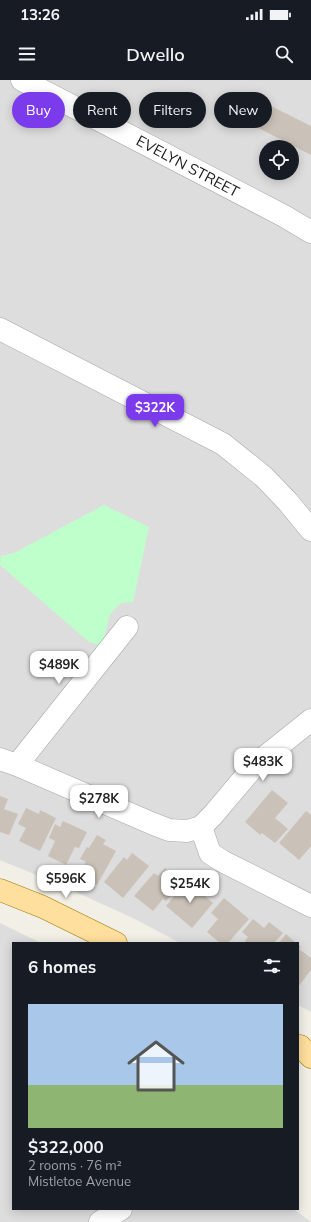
<!DOCTYPE html>
<html lang="en">
<head>
<meta charset="utf-8">
<style>
  :root { --surface:#171b24; --page:#242831; --text:#f1f3f6; --muted:#9ea1a6; --line:#363941; --accent:#7c3aed }
  body { margin:0; font-family:Mulish,sans-serif; background:var(--page); color:var(--text); height:100vh; display:flex; flex-direction:column; font-size:15px; white-space:nowrap }
  * { box-sizing:border-box; margin:0 }
  p { font-size:13px; color:var(--muted) }
  .icon { flex:none; width:22px; height:22px; fill:none; stroke:currentColor; stroke-width:2; stroke-linecap:round; stroke-linejoin:round }
  .map { position:relative; flex:1; overflow:hidden }
  .details { position:absolute; left:12px; top:862px; width:287px; height:268px; display:flex; flex-direction:column; background:var(--surface); border-radius:0px; box-shadow:0 2px 10px #0003 }
  .details>* { flex:none }
  .hud { position:absolute; left:12px; top:12px; width:287px; height:36px; display:flex; gap:8px }
  .fabs { position:absolute; left:259px; top:60px; display:grid; gap:8px }
  .fabs a { display:grid; place-items:center; width:40px; height:40px; border-radius:50%; background:var(--surface); box-shadow:0 2px 10px #0003; font-size:20px }
  .price { position:absolute; translate:-50% -34px; padding:0 9px; border-radius:8px; background:#fff; color:#222; font-size:13px; line-height:26px; filter:drop-shadow(0 1px 2px #0008) }
  .price::after { content:''; position:absolute; left:50%; top:24px; width:12px; height:9px; margin-left:-6px; background:inherit; clip-path:polygon(0 0,100% 0,50% 100%) }
  .price.active { background:var(--accent); color:#fff }
  ul { padding:0; list-style:none }
  li { display:grid; align-content:center; gap:8px; height:212px; padding:0 16px }
  li+li { border-top:1px solid var(--line) }
  li span { display:grid; place-items:center; height:124px; border-radius:0px; color:#555 }
  li>.icon { margin-inline-start:auto }
  span .icon { width:72px; height:72px; fill:#fffc; stroke-width:1 }
  li b { font-size:17px }
  h2 { display:flex; justify-content:space-between; align-items:center; height:48px; padding:0 16px; font-size:17px }
  .chip { padding:0 14px; border-radius:18px; background:var(--surface); box-shadow:0 2px 10px #0003; font-size:14px; line-height:36px }
  .chip.active { background:var(--accent); color:#fff }
  .status { display:flex; justify-content:space-between; align-items:center; height:28px; padding:0 20px; background:var(--surface); direction:ltr }
  .status svg { height:11px; fill:currentColor }
  header { display:flex; justify-content:space-between; align-items:center; height:52px; padding:0 16px; background:var(--surface); font-size:18px; font-weight:600 }
  .map>svg:first-child { display:block }
  .residential { fill:#dedddd; fill-rule:evenodd }
  .park { fill:#bfffcb }
  .building { fill:#cac2b8 }
  .lines { fill:none; stroke-linecap:round; stroke-linejoin:round }
  .minor-casing { stroke:#a7a7a7; stroke-width:23 }
  .major-casing { stroke:#9c7900; stroke-width:23 }
  .minor { stroke:#fff; stroke-width:22 }
  .major { stroke:#ffdf9d; stroke-width:22 }
  .labels { text-anchor:middle; dominant-baseline:central; stroke-width:4; stroke-linejoin:round; paint-order:stroke }
  .street-label { font-size:15px; fill:#202020; stroke:#fff }
</style>
</head>
<body>
<div class="status"><b>13:26</b><svg viewBox="0 0 49 12"><path d="M0 12V9h3v3zM5 12V6h3v6zM10 12V3h3v9zM15 12V0h3v12zM26 1h20v11H26zM47 4h2v5h-2z"/></svg></div>
<header><svg class="icon" aria-label="menu" viewBox="0 0 24 24"><path d="M4 6h16M4 12h16M4 18h16"/></svg>Dwello<svg class="icon" aria-label="search" viewBox="0 0 24 24"><circle cx="10" cy="10" r="6"/><path d="M15 15l6 6"/></svg></header>
<div class="map">
<svg width="311" height="1142" viewBox="0 0 311 1142">
  <rect width="100%" height="100%" fill="#f1efe6"/>
  <g class="residential">
    <path d="M 0,0 L 311,0 L 311,932 L 298,925 L 298,863 L 180,863 L 135,839 L 58,804 L 0,780 ZM 266,67 L 292,67 L 292,93 L 266,93 Z"/>
    <polygon points="0,843 41,863 13,863 13,1129 294,1129 311,1142 0,1142"/>
  </g>
  <polygon class="park" points="104,425 149,447 133,522 121,523 110,534 102,566 89,562 0,485 1,476 14,473"/>
  <g class="building">
    <polygon points="251,16 311,46 311,75 239,38"/>
    <polygon points="272,710 288,723 275,738 288,749 275,763 262,753 260,755 245,742"/>
    <polygon points="0,716 8,719 4,729 18,734 9,755 0,752"/>
    <polygon points="26,728 39,734 40,730 56,738 40,771 19,761 26,748 18,744"/>
    <polygon points="306,731 311,735 311,766 299,780 279,763"/>
    <polygon points="63,741 87,752 79,768 75,767 66,785 48,776 55,761 49,758 55,744 60,747"/>
    <polygon points="97,755 106,760 103,764 116,771 97,805 79,795 86,782 80,779 87,767 89,768"/>
    <polygon points="132,773 149,786 123,818 104,802 124,777 127,780"/>
    <polygon points="165,788 182,802 166,821 163,819 153,831 134,816 154,793 158,796"/>
    <polygon points="187,801 213,823 192,848 166,826"/>
    <polygon points="224,818 249,839 228,863 220,863 207,852 218,839 211,833"/>
    <polygon points="253,839 264,848 269,842 283,853 274,863 244,863 248,857 242,852"/>
    <polygon points="286,854 296,863 279,863"/>
    <polygon points="298,864 301,867 299,869 311,878 311,890 298,907"/>
  </g>
  <g class="lines">
    <g class="minor-casing">
      <g id="minor">
        <polyline points="22,0 284,136 311,152"/>
        <polyline points="0,249 223,364 264,397 288,422 311,450"/>
        <polyline points="0,679 17,685 151,743 169,750 187,751 201,747 213,735 256,684 311,640"/>
        <polyline points="17,685 127,547"/>
        <polyline points="201,747 210,773 222,781 311,826"/>
        <polyline points="100,1142 121,1129"/>
      </g>
    </g>
    <g class="major-casing">
      <g id="major">
        <polyline points="0,810 43,827 116,863"/>
        <polyline points="300,966 311,977"/>
      </g>
    </g>
    <use href="#minor" class="minor"/>
    <use href="#major" class="major"/>
  </g>
  <g class="labels">
    <g class="street-label">
      <text transform="translate(188 86) rotate(28)">EVELYN STREET</text>
    </g>
  </g>
</svg>
<div class="fabs">
<a><svg class="icon" aria-label="locate" viewBox="0 0 24 24"><circle cx="12" cy="12" r="6"/><path d="M12 2v4M12 18v4M2 12h4M18 12h4"/></svg></a>
</div>
<b class="price active" style="left:155px;top:348px">$322K</b>
<b class="price" style="left:59px;top:605px">$489K</b>
<b class="price" style="left:263px;top:702px">$483K</b>
<b class="price" style="left:99px;top:739px">$278K</b>
<b class="price" style="left:66px;top:819px">$596K</b>
<b class="price" style="left:190px;top:824px">$254K</b>
<div class="hud">
<a class="chip active">Buy</a>
<a class="chip">Rent</a>
<a class="chip">Filters</a>
<a class="chip">New</a>
</div>
<section class="details">
<h2>6 homes<svg class="icon" aria-label="filters" viewBox="0 0 24 24"><path d="M4 7h16M4 17h16"/><circle cx="9" cy="7" r="2"/><circle cx="15" cy="17" r="2"/></svg></h2>
<ul>
<li><span style="background:linear-gradient(#a9c7e8 65%,#8fb573 0)"><svg class="icon" aria-label="home" viewBox="0 0 24 24"><path d="M3 11l9-7 9 7M6 9v11h12V9"/></svg></span><div><b>$322,000</b><p>2 rooms · 76 m²</p><p>Mistletoe Avenue</p></div></li>
</ul>
</section>
</div>
</body>
</html>
